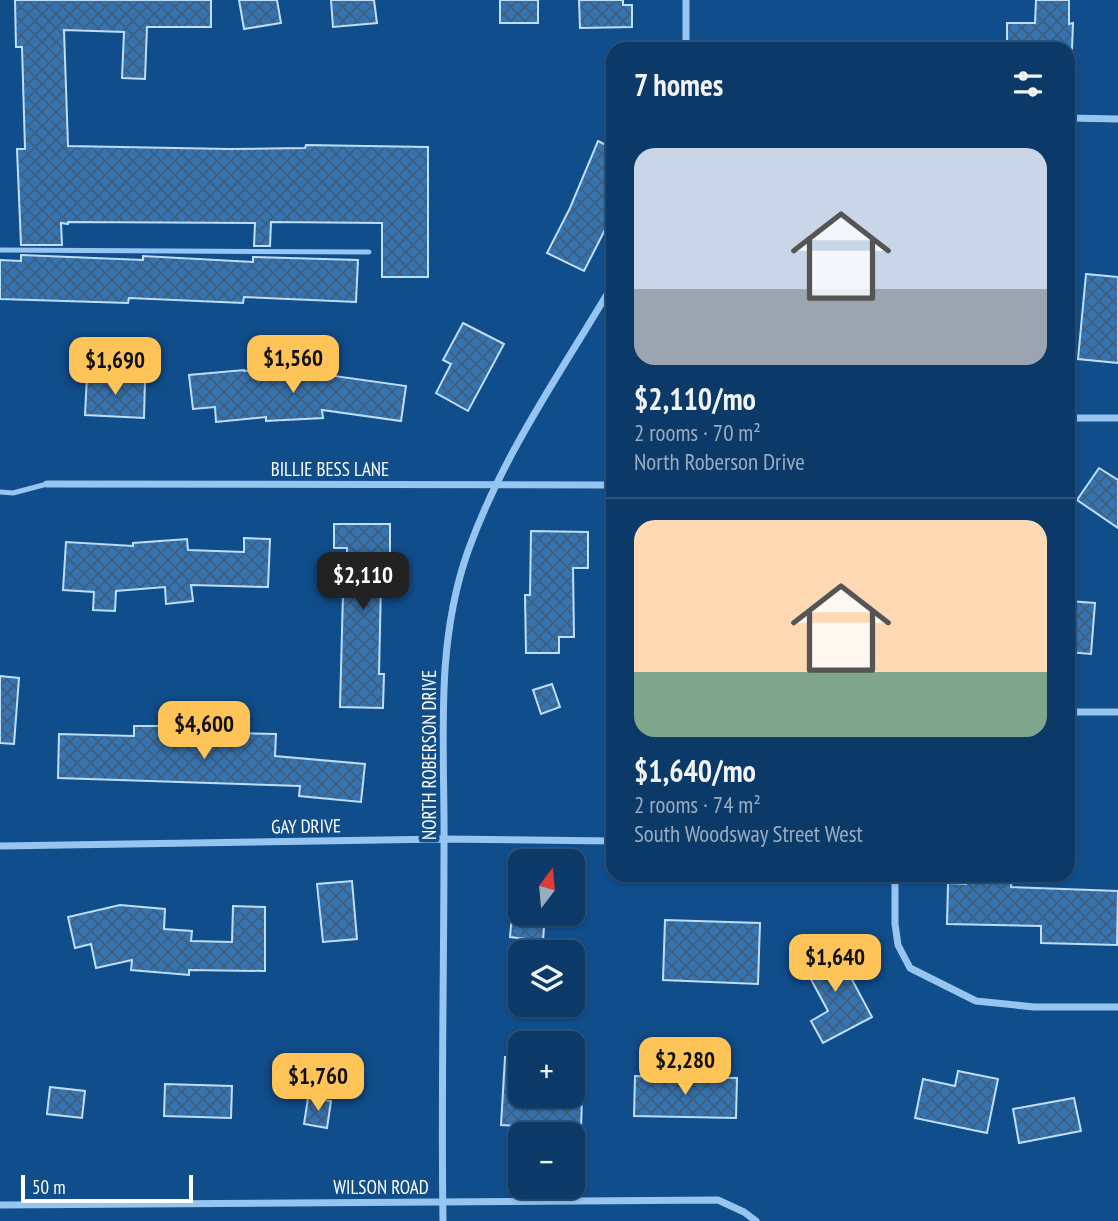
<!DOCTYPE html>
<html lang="en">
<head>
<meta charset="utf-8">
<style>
  :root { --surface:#0c3a68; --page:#1a4571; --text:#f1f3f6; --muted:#9aadc0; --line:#2c547c; --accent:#ffc457 }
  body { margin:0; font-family:"PT Sans Narrow",sans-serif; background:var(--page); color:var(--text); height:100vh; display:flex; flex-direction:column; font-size:26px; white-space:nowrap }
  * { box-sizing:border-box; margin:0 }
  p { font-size:23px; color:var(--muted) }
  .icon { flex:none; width:38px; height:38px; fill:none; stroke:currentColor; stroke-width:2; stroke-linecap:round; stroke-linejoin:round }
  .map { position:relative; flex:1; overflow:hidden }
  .panel { position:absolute; left:606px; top:42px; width:469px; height:840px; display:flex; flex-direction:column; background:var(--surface); border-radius:21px; box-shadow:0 2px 5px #0004,0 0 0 2px var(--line) }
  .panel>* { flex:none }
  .needle { width:46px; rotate:16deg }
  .tools { position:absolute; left:508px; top:849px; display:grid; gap:14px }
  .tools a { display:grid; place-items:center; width:77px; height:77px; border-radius:14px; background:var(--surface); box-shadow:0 2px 5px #0004,0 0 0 2px var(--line); font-size:35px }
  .scale { position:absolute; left:21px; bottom:18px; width:172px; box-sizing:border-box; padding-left:7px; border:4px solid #fff; border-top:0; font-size:19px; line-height:24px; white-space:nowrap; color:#fff; -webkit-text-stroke:5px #104d8b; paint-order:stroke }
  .price { position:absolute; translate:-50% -60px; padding:0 16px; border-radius:14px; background:var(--accent); color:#111; font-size:23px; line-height:46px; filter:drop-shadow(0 2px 4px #0008) }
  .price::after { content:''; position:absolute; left:50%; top:42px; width:21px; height:16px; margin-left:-10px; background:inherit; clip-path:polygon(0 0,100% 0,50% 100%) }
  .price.on { background:#222; color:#fff }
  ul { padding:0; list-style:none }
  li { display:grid; align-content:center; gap:14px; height:371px; padding:0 28px }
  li+li { border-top:2px solid var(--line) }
  li span { display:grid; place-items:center; height:217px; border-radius:21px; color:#555 }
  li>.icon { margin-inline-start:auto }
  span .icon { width:126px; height:126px; fill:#fffc; stroke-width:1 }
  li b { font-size:30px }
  h2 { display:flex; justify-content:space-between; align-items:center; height:84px; padding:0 28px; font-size:30px }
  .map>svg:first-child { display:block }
  .building { fill:url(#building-cross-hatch); stroke:#bddefd; stroke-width:2 }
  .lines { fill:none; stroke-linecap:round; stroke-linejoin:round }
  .service { stroke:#96c5f2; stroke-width:5 }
  .minor { stroke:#96c5f2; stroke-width:7 }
  .labels { text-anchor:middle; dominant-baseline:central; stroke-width:7; stroke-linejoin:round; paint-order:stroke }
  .street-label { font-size:19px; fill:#fff; stroke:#104d8b }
</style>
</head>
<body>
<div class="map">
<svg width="1118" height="1221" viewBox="0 0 1118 1221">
  <defs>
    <pattern id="building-cross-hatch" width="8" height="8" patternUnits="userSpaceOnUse" patternTransform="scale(1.75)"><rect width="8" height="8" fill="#3474b3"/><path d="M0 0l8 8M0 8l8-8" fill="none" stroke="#415e7a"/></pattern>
  </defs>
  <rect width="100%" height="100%" fill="#104d8b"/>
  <g class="building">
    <polygon points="15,0 211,0 211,27 147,27 145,79 122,78 124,32 64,30 68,146 229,149 305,148 306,145 428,147 428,277 382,277 382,223 271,222 270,246 254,246 255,223 68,222 68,224 61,223 62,245 21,245 17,149 25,149 22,47 16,47"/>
    <polygon points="239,0 277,0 281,23 244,29"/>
    <polygon points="331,0 374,0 377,23 333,27"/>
    <rect x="500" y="0" width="38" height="23"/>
    <polygon points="579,0 623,0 623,5 632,5 632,27 580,28"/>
    <polygon points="1036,0 1069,0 1069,24 1073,23 1072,49 1007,49 1007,23 1035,23"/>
    <polygon points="598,141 612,148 612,216 584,271 547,253 570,208"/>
    <polygon points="21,255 143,260 143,256 253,262 253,257 358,260 356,302 244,297 243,303 129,298 128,303 0,299 0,260 21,261"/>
    <polygon points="1086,274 1118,277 1118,363 1078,359"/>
    <polygon points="463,323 504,344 468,411 436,393 451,364 443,360"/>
    <polygon points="320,368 320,374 406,386 401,421 322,410 323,418 266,421 266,417 216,422 215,407 193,409 189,375 244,370 244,371"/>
    <polygon points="87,375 145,378 144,418 85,415"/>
    <polygon points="1099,468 1118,480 1118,528 1077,500"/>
    <polygon points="334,524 390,524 390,583 381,583 379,674 384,674 383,708 340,707 343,593 347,593 347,548 334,548"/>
    <polygon points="531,531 588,532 588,568 573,568 574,637 559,637 559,653 526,653 525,595 530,595"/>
    <polygon points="244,538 270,539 268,587 191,585 193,601 166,604 165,587 116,591 115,611 93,610 94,592 63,590 66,542 133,546 133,543 187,539 188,550 244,552"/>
    <polygon points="1068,601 1095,603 1091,654 1068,652"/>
    <polygon points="0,676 19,678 14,744 0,743"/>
    <polygon points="552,684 560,707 541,714 533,690"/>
    <polygon points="134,726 198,726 198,732 276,734 275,756 365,764 361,802 299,796 300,786 58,778 59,734 134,736"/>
    <polygon points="966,876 1012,877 1011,887 1118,891 1117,945 1041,943 1041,926 947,924 948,883 966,884"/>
    <polygon points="352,881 357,939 323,942 317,884"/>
    <polygon points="120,905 165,909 164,929 192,931 191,941 232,942 233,906 265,907 265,971 189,970 189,975 131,970 132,960 96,968 91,944 75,948 68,917"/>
    <polygon points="512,914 545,914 543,941 510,937"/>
    <polygon points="665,920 760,923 758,984 663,980"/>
    <polygon points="833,944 872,1017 823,1043 811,1021 828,1011 801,961"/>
    <polygon points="505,1057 520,1058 520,1096 582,1096 581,1129 501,1125"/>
    <polygon points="958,1071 998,1079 987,1133 915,1118 923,1079 955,1086"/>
    <polygon points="635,1076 737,1078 736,1118 634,1116"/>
    <polygon points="165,1084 232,1086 231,1118 164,1116"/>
    <polygon points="50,1087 85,1091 82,1118 47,1114"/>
    <polygon points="308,1098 331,1101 327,1128 304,1124"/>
    <polygon points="1074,1098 1081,1131 1019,1143 1013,1109"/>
  </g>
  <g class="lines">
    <g class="service">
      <polyline points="0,250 369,252"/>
      <polyline points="0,492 13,493 47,484"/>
    </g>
    <g class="minor">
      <polyline points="686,49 686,0"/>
      <polyline points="1068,118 1118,119"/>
      <polyline points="1068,418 1118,418"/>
      <polyline points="47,484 612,485"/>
      <polyline points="1068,712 1118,712"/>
      <polyline points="0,846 444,839 612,841"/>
      <polyline points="895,875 895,924 898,945 910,968 976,1001 1034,1007 1118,1007"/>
      <polyline points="0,1205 718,1200 744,1212 756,1221"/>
      <path d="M 443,1221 C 441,1096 444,970 444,845 C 445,745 434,647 468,551 C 502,456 561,372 612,286"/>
    </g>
  </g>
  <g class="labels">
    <g class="street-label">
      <text x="330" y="469">BILLIE BESS LANE</text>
      <text transform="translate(429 755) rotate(-90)">NORTH ROBERSON DRIVE</text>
      <text transform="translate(306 826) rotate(-1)">GAY DRIVE</text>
      <text x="381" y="1187">WILSON ROAD</text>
    </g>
  </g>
</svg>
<div class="tools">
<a><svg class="needle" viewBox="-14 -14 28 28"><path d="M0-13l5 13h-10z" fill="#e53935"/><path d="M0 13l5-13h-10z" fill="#9aadc0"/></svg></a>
<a><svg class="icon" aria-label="layers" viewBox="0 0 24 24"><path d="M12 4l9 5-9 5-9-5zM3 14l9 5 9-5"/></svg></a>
<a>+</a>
<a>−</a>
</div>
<div class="scale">50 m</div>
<b class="price" style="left:293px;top:395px">$1,560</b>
<b class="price" style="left:115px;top:397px">$1,690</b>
<b class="price on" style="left:363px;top:612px">$2,110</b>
<b class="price" style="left:204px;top:761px">$4,600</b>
<b class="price" style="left:835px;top:994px">$1,640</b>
<b class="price" style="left:685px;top:1097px">$2,280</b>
<b class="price" style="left:318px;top:1113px">$1,760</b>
<section class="panel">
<h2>7 homes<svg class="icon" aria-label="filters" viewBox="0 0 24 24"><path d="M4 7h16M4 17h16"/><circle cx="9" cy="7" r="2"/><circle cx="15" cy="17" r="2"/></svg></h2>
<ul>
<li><span style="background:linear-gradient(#c9d6e8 65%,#9aa5b1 0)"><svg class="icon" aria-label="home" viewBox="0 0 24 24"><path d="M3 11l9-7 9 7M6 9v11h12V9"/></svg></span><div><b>$2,110/mo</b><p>2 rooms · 70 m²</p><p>North Roberson Drive</p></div></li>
<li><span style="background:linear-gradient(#ffd9b3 70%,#7fa58c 0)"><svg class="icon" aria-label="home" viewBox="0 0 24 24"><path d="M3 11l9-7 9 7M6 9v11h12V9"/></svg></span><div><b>$1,640/mo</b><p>2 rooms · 74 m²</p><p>South Woodsway Street West</p></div></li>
</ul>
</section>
</div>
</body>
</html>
